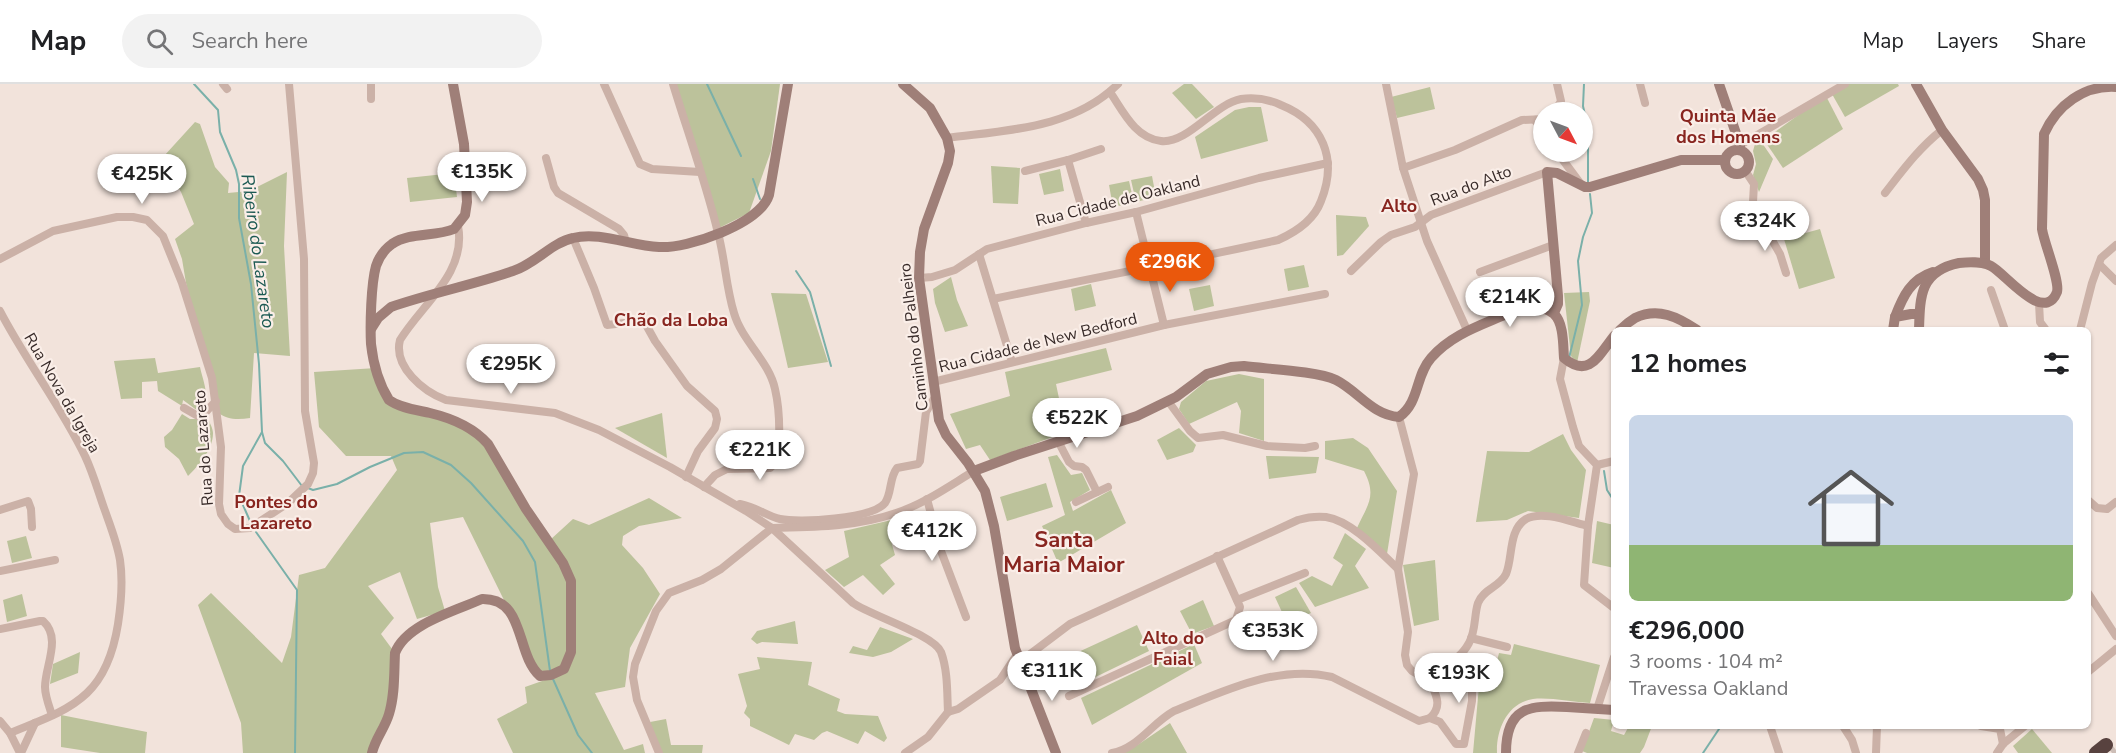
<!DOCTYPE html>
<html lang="en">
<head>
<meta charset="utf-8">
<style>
  :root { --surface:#fff; --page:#f2f2f2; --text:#202124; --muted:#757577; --line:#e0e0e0; --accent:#ea580c }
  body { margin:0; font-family:"Nunito Sans",sans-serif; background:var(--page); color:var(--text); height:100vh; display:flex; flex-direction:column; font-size:22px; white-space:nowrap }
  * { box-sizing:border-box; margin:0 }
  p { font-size:20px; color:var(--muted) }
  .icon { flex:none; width:33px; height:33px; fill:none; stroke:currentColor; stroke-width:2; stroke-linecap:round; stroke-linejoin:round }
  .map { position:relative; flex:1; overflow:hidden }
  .panel { position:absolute; left:1611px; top:243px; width:480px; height:402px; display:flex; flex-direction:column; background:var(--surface); border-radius:9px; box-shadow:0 2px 4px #0004 }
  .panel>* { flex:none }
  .needle { width:39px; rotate:131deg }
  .fabs { position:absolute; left:1533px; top:18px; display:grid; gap:12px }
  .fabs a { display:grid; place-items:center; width:60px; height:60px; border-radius:50%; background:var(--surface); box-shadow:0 2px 4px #0004; font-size:30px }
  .price { position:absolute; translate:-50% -51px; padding:0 14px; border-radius:21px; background:#fff; color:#222; font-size:20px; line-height:39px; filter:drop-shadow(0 2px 3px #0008) }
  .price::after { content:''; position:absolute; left:50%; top:36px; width:18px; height:14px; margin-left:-9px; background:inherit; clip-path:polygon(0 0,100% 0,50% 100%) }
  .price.current { background:var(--accent); color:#fff }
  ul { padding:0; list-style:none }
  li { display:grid; align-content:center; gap:12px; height:318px; padding:0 18px }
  li span { display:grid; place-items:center; height:186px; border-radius:9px; color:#555 }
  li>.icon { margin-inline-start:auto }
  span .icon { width:108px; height:108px; fill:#fffc; stroke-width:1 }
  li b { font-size:26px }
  h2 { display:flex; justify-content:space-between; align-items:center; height:72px; padding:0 18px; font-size:26px }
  header { display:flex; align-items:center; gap:36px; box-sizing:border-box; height:84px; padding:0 30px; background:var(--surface); border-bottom:2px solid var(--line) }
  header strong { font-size:28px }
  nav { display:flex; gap:33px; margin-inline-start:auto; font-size:21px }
  .search { width:420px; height:54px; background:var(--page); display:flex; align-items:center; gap:15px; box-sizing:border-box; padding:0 21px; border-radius:33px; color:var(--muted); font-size:22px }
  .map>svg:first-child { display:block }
  .green { fill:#bcc29b }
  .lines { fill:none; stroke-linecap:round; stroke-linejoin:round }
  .stream { stroke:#7ab0a9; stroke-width:2 }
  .highway-tunnel { stroke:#cdbeb7; stroke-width:14; stroke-dasharray:14 7; stroke-linecap:butt }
  .street { stroke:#cbb1a7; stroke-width:8 }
  .secondary { stroke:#9f7f78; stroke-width:10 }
  .highway { stroke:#58423f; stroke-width:14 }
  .labels { text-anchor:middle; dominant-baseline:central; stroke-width:4.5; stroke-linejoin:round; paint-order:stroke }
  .street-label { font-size:16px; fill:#372a28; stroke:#faeee8 }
  .neighbourhood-label { font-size:18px; font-weight:bold; fill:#88251f; stroke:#faeee8 }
  .water-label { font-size:18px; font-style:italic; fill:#1c5a53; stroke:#faeee8 }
  .district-label { font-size:22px; font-weight:bold; fill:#88251f; stroke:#faeee8 }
</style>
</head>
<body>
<header>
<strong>Map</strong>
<div class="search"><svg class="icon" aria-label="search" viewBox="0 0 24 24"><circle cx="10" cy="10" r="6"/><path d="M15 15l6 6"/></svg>Search here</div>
<nav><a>Map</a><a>Layers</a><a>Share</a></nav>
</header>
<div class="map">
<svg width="2116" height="669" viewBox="0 0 2116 669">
  <rect width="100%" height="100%" fill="#f2e3db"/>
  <g class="green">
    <polygon points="676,0 780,0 771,67 749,129 719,144"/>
    <polygon points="1184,0 1192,0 1214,23 1196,35 1172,9"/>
    <polygon points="1849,0 1898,0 1899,2 1845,33 1832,10"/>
    <polygon points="1430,3 1435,25 1397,34 1391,13"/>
    <polygon points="1827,14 1843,45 1783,84 1764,56 1808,24"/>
    <polygon points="1249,23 1261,23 1268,57 1201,75 1195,53 1235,26"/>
    <path d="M 195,38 L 200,40 L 215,83 L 229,99 L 228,109 L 249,107 L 287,88 L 284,162 L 290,272 L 254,269 L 250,334 C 238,336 227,336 217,328 L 186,199 L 182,175 L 175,155 L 194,140 L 181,108 L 163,78 L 164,72 Z"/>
    <polygon points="1760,56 1773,75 1759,108 1753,91 1756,80 1753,67 1755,60"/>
    <polygon points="991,82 1020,84 1018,120 993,119"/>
    <polygon points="1060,85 1064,107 1044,111 1039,90"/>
    <polygon points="454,89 457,113 410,118 407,94"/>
    <polygon points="1152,92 1156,113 1136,118 1131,96"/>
    <polygon points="1129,97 1134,119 1113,123 1109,101"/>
    <polygon points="1336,131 1366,133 1369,142 1343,171 1337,172"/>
    <polygon points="1820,145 1835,194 1799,205 1784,155"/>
    <polygon points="1304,181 1309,203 1288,207 1284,185"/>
    <polygon points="951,193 957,216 968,242 945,248 935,219 933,205"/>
    <polygon points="1091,200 1096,222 1075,227 1071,205"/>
    <polygon points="1210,201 1214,222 1194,227 1189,205"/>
    <polygon points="1589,208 1590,217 1577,279 1571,272 1564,209"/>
    <polygon points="771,209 806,210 828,278 788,284"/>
    <polygon points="1106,264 1112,286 1056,300 1066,348 990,376 980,361 966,365 950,330 1010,312 1005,288"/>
    <path d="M 155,274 L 158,289 L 200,283 C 203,297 211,314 202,327 L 198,327 L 183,316 L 182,322 L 158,307 L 157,297 L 142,298 L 142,314 L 121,315 L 114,277 Z"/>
    <polygon points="376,284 387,313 480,351 550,456 573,435 589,441 649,414 682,434 639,442 623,452 622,461 643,484 660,510 630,564 625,603 595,609 624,666 643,660 645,669 513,669 497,635 527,619 525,603 562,590 542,593 463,433 430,439 438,503 445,527 417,535 400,488 368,502 394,534 381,550 395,569 393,619 372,669 243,669 241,639 198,521 211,509 282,579 291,553 299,491 325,484 397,386 391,372 346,372 319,343 314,288"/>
    <polygon points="1239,290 1264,295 1264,357 1239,349 1241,327 1237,318 1189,340 1179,325 1181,318 1206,297"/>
    <polygon points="662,329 667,374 615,344"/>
    <path d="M 182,330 L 190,335 L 208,335 C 210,339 213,345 213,349 C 213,366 199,381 188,392 L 179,375 L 165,363 L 164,353 L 172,346 Z"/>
    <polygon points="1179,344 1196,361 1193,368 1167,376 1157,356"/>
    <polygon points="1563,350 1571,366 1586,386 1579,434 1528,427 1507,436 1476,438 1487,367 1529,368"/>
    <path d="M 1353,354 L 1368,364 L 1397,407 L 1387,470 L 1357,444 C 1368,420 1377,412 1364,387 L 1325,375 L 1325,357 Z"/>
    <polygon points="1057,371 1071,391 1082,389 1090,406 1070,418 1073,427 1111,406 1126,439 1058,479 1042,442 1065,431 1048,373"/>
    <polygon points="1266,372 1319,373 1316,389 1269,395"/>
    <polygon points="1046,399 1053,423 1007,437 1000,413"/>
    <polygon points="911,426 914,449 891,457 895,471 880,481 895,500 883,511 863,491 844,503 825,486 849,473 844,447 896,435"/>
    <polygon points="1597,437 1614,441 1614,484 1592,479"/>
    <polygon points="1345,449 1366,465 1355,482 1369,504 1315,523 1299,499 1312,492 1332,502 1343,481 1333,474"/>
    <polygon points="26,452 32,474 12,479 7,457"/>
    <polygon points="1435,476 1439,536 1414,542 1403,481"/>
    <polygon points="1296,503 1311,529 1287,539 1275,513"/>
    <polygon points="22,510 27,532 7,538 3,516"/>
    <polygon points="1203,516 1214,542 1192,550 1180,527"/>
    <polygon points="1245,530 1259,534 1266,552 1246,563 1236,543 1243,537"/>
    <polygon points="795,537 798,560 762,558 757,560 751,555 757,547"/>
    <polygon points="1137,541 1149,567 1075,603 1061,576"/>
    <polygon points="880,543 913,555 891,568 873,573 849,569 853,562 867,566"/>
    <polygon points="1194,560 1202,579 1092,641 1081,614"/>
    <path d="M 1514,560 L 1600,581 L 1590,619 C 1573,618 1549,613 1533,615 C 1507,619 1496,646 1497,669 L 1473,669 L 1479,602 L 1490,604 L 1499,569 L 1511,571 Z"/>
    <polygon points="80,568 78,589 50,600 53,580"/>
    <polygon points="757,573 812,578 808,601 840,615 837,627 845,630 878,632 887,654 884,658 865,647 858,660 827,647 822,649 814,656 795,650 789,661 750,642 750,635 744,629 747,622 738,590 760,585"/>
    <polygon points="61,631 147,648 145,669 100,669 61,663"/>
    <polygon points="1594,634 1614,636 1611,647 1624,651 1629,642 1652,642 1644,663 1640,669 1587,669 1582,667"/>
    <polygon points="666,635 671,661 703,661 702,669 661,669 650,638"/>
    <polygon points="1170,639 1187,669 1121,669 1139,660"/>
    <polygon points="2032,645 2052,669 2018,669 2013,662"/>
  </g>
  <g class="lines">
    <g class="stream">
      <polyline points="194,0 218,26 220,48 236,86 239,100 239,134 251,200 259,280 262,348 243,382 239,412 250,437"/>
      <polyline points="707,0 741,72"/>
      <polyline points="1584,0 1583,22 1588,45 1588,98"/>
      <polyline points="753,95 760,115"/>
      <polyline points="796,187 810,208 831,282"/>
      <polyline points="1569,274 1582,221 1578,177 1583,153 1592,129 1590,110"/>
      <polyline points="262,348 265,359 283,377 302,402"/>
      <polyline points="1604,387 1607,406 1614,417"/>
      <polyline points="308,404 313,406 337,400 370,383 404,369 423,368 451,381 471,399 523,457 535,478 550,587"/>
      <polyline points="256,448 297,506 295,669"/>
      <polyline points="553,595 578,651 592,669"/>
      <polyline points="1703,669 1721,642"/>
    </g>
    <polyline class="highway-tunnel" points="2112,669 2116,666"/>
    <g class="street">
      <polyline points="223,0 227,5"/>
      <polyline points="604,0 640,80 652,85 700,88"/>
      <path d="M 673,0 C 688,49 706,99 718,149 C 725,175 726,203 734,229 C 742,257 769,277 775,305 C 779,322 784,373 770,384 L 727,385 L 715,391 L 704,403"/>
      <polyline points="1386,0 1403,84 1427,157 1467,246"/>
      <polyline points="1640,0 1645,19"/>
      <polyline points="371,15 371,0"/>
      <polyline points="1555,28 1561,17 1557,0"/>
      <polyline points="1535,36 1544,48"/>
      <path d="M 947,54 C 1006,46 1073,45 1118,0"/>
      <polyline points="1740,61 1845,0"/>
      <polyline points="1557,68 1580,99"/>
      <polyline points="546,74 554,103 558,109 619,145 624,151 626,158"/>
      <polyline points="1068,76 1101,65"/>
      <polyline points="1403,84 1455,66 1522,36 1544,35"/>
      <polyline points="1025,87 1068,76 1086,139"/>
      <polyline points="1746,88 1754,100 1753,118 1756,128 1780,170 1786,189"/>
      <path d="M 1885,109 C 1903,86 1919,64 1942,46"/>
      <polyline points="1136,128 1164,241"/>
      <path d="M 458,142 C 467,189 422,220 400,256 C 393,283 424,308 446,316 L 555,329 L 599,346 L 670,383 L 746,427 L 772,444 L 853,519 C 872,532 934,551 941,568 C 948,587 947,609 948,628"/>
      <polyline points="573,154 594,204 607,241 642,237 645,239 655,257 687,302 715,327 717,335 715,344 698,367 686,393"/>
      <polyline points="979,170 1012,278"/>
      <polyline points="0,175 53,147 117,133 133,133 147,136 163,152 182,199 212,294 221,363 219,420 221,430 228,440 235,445 250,444 288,419 308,400 313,389 314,379 305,327 304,175 289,0"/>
      <polyline points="2099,180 2116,197"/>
      <polyline points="1351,187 1381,158 1391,151 1415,143 1431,131 1547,88"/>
      <polyline points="1480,188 1553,161"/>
      <polyline points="919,194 932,193 955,186 987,165 1086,139 1136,128 1259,94 1328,79"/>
      <polyline points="1991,206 2005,246"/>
      <path d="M 993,215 C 1088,195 1183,177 1278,156 C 1296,148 1314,136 1321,117 C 1338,75 1323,38 1281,21 C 1268,15 1255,13 1241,15 C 1214,20 1188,60 1161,57 C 1135,54 1123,27 1110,8"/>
      <polyline points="2039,219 2040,238 2046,246"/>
      <path d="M 0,227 C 26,277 61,322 85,372 C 93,389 98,407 104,424 C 110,441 117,458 120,476 C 123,496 121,520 118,540 C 114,565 106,591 87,609 C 66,629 36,638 10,649"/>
      <polyline points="2080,246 2092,199 2101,174 2116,161"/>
      <polyline points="1564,274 1560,295 1573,343 1579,362 1597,381 1588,442 1584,501 1614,524"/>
      <polyline points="933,298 1164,241 1325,210"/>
      <polyline points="1168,317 1190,347 1198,354 1223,351 1267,362 1305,364 1315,362"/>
      <polyline points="184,324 198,332 202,332 216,317"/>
      <polyline points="1399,333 1414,390 1398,485 1408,548 1405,571 1407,581 1412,587 1430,597"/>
      <polyline points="1058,357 1069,378 1074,382 1082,383 1086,386 1097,408"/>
      <polyline points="1597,381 1614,377"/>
      <polyline points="927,415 941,467 966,533"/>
      <polyline points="2088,416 2097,424 2107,425 2116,418"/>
      <polyline points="1076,418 1108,403"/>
      <path d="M 740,420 C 756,423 767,432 780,435 C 799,439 872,435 885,419 C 892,409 889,394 897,384 L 918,380 L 920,377 L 926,328 L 935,313"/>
      <polyline points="0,426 28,417 31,425 32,443"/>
      <path d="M 772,444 C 814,443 856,443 896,429 C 924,420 949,402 974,387"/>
      <polyline points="0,487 55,476"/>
      <polyline points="2088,509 2116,552"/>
      <polyline points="1237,516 1305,489"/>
      <path d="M 0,545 L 40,537 L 43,537 C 62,554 45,582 45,603 C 45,612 49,622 52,631"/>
      <polyline points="1471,554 1507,563"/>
      <path d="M 1021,577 L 1070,540 L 1298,436 C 1308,433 1316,432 1326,433 C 1352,437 1380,468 1398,485"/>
      <polyline points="2088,588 2116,565"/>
      <path d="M 1430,597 C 1443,586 1461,574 1469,559 C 1476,547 1474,531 1478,519 C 1483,505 1500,503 1506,490 C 1513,474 1508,446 1526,435 C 1543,426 1571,438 1588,442"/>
      <polyline points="1069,612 1236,536 1240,523 1217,472"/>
      <polyline points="1597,625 1614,573"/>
      <polyline points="1430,634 1440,638 1456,660 1464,660 1472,617 1472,608 1460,571"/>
      <polyline points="0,637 10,649 20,669"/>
      <polyline points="1770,642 1779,669"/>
      <polyline points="1843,642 1852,656 1856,669"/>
      <polyline points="1981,642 2000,645 2003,660"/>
      <polyline points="21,669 35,639"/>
      <polyline points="659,669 637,616 633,593 635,580 656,527 669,509 702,496 721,485 772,444"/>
      <polyline points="905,669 928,653 948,628 958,625 1000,596 1018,569"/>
      <path d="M 1112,669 C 1137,665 1152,639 1174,627 C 1224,607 1278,580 1332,593 L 1419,637 L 1430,634 C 1443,622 1436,611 1430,597"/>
      <polyline points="1578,669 1586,649"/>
      <polyline points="1876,669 1877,642"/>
      <polyline points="1997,669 2003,660 2025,642"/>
    </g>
    <g class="secondary">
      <polyline points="903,0 930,24 947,54 950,67 948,79 924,145 920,168 919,194 939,336 946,351 968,379 985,407 994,442 1015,564 1056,669"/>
      <polyline points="1719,0 1740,61 1740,66"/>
      <polyline points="1916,0 1942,46 1978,95 1983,106 1985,116 1985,179"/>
      <circle cx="1737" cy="78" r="12"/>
      <polyline points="1554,229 1558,220 1558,212 1547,88 1557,89 1585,103 1590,103 1681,76 1725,76"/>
      <path d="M 1895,233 C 1903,212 1911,195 1933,188"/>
      <path d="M 371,245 L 378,234 L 391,223 C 431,209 473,201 513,187 C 535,180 551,159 573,154 C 600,147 631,162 659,163 C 687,165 760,140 769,111 L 788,0"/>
      <path d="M 1620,246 C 1624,242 1630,237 1635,234 C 1658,223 1678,233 1697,246"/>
      <polyline points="1893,246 1895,233 1911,230 1919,230"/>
      <path d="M 1919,246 C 1920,212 1920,187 1959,179 C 1969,178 1981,177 1991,182 C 2005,189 2044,241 2057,208 C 2060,197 2044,159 2042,145 L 2044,50 C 2057,21 2084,1 2116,3"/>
      <path d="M 974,387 L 1014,372 L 1137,332 L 1176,313 L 1207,290 L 1231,283 L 1244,282 C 1266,285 1317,287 1336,296 C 1358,307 1372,331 1399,333 C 1420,318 1415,292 1431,274 C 1450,252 1476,243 1502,232 C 1510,229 1519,224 1528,222 C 1536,221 1548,225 1554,230 C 1564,239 1563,262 1564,274 C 1589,295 1599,271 1614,252"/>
      <path d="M 372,669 C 375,655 385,644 389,630 C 395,611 394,589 395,569 C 406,540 455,527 482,515 C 526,514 515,570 540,592 L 551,591 L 564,585 L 571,568 L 571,497 L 563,479 L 526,425 L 488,360 C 474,344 451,334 430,329 C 417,326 400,324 389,316 C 379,300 373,278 371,260 C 370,241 371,200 376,182 C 379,173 385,165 392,160 C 410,148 435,153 454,145 L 465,131 L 467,118 L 464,60 L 453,0"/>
      <path d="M 1506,669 C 1506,623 1529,621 1567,623 C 1583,624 1598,625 1614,626"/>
    </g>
    <polyline class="highway" points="2096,669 2106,661"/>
  </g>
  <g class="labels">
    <g class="street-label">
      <text transform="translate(1471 102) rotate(-21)">Rua do Alto</text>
      <text transform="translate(1118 117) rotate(-14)">Rua Cidade de Oakland</text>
      <text transform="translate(914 253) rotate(-97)">Caminho do Palheiro</text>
      <text transform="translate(1038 259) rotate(-14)">Rua Cidade de New Bedford</text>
      <text transform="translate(62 309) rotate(60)">Rua Nova da Igreja</text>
      <text transform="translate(204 364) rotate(-94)">Rua do Lazareto</text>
    </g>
    <g class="neighbourhood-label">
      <text x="1728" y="32">Quinta Mãe<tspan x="1728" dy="21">dos Homens</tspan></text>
      <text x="1399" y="122">Alto</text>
      <text x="671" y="236">Chão da Loba</text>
      <text x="276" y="418">Pontes do<tspan x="276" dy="21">Lazareto</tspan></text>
      <text x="1173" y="554">Alto do<tspan x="1173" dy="21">Faial</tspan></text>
    </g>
    <g class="water-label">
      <text transform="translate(258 167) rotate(82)">Ribeiro do Lazareto</text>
    </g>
    <g class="district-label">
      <text x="1064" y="456">Santa<tspan x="1064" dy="25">Maria Maior</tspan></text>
    </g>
  </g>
</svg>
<div class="fabs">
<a><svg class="needle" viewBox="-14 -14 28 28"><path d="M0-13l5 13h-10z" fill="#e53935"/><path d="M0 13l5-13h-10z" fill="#757577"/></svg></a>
</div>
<b class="price" style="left:482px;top:119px">€135K</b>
<b class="price" style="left:142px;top:121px">€425K</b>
<b class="price" style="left:1765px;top:168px">€324K</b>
<b class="price current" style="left:1170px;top:209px">€296K</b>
<b class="price" style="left:1510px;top:244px">€214K</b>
<b class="price" style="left:511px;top:311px">€295K</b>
<b class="price" style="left:1077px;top:365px">€522K</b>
<b class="price" style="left:760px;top:397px">€221K</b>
<b class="price" style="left:932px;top:478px">€412K</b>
<b class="price" style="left:1273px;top:578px">€353K</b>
<b class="price" style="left:1052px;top:618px">€311K</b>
<b class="price" style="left:1459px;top:620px">€193K</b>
<section class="panel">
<h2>12 homes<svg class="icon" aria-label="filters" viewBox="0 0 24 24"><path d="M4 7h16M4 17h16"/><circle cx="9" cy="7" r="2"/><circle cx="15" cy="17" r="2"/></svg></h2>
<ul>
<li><span style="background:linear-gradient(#c9d6e8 70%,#8fb573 0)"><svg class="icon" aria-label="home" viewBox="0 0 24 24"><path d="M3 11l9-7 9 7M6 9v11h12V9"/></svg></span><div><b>€296,000</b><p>3 rooms · 104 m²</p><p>Travessa Oakland</p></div></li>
</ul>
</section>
</div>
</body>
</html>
